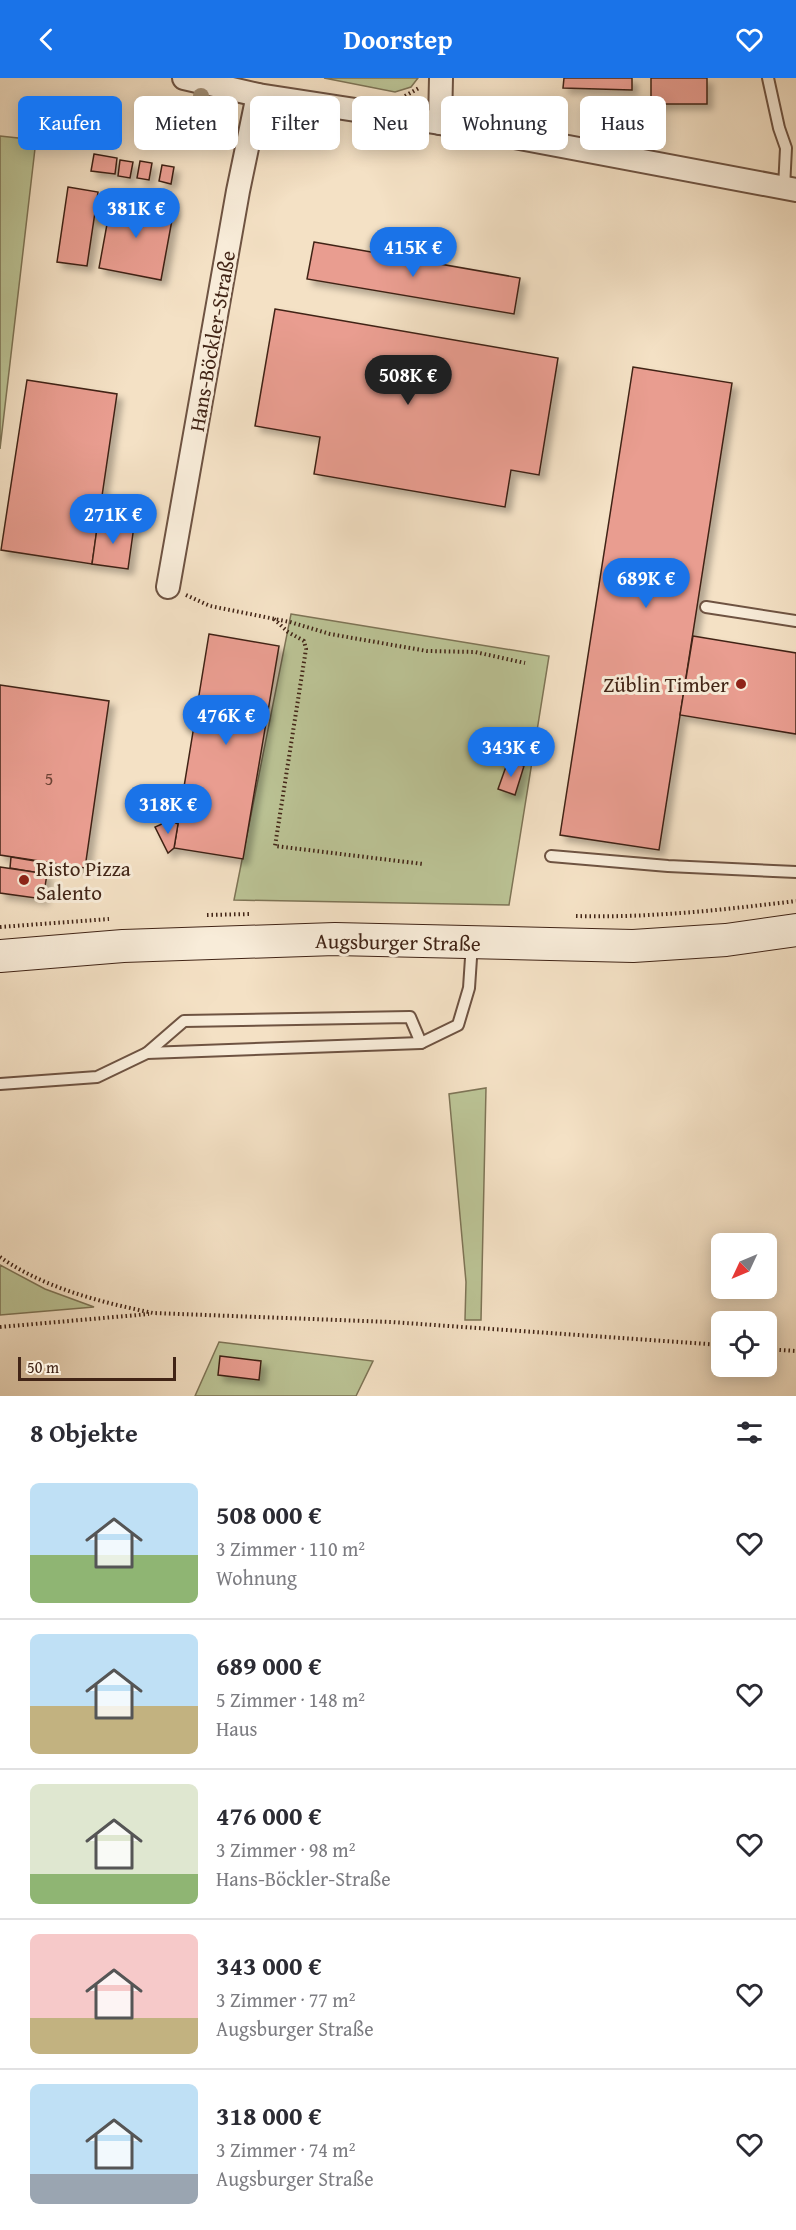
<!DOCTYPE html>
<html lang="de">
<head>
<meta charset="utf-8">
<style>
  :root { --surface:#fff; --page:#f7f7f7; --text:#2b2b33; --muted:#7c7c81; --line:#e1e1e2; --accent:#1a73e8 }
  body { margin:0; font-family:"Gentium Book Plus",serif; background:var(--page); color:var(--text); height:100vh; display:flex; flex-direction:column; font-size:22px; white-space:nowrap }
  * { box-sizing:border-box; margin:0 }
  p { font-size:20px; color:var(--muted) }
  .icon { flex:none; width:33px; height:33px; fill:none; stroke:currentColor; stroke-width:2; stroke-linecap:round; stroke-linejoin:round }
  .map { position:relative; height:1318px; overflow:hidden }
  .side { display:flex; flex-direction:column; background:var(--surface); flex:1 }
  .side>* { flex:none }
  .banner { position:absolute; left:18px; top:18px; width:760px; height:54px; display:flex; gap:12px }
  .needle { width:39px; rotate:226deg }
  .buttons { position:absolute; left:711px; top:1155px; display:grid; gap:12px }
  .buttons a { display:grid; place-items:center; width:66px; height:66px; border-radius:9px; background:var(--surface); box-shadow:0 3px 15px #0003; font-size:30px }
  .scale { position:absolute; left:18px; bottom:15px; width:158px; box-sizing:border-box; padding-left:6px; border:3px solid #412416; border-top:0; font-size:16px; line-height:21px; white-space:nowrap; color:#412416; -webkit-text-stroke:4px #f8ecd9; paint-order:stroke }
  .price { position:absolute; translate:-50% -51px; padding:0 14px; border-radius:21px; background:var(--accent); color:#fff; font-size:20px; line-height:39px; filter:drop-shadow(0 2px 3px #0008) }
  .price::after { content:''; position:absolute; left:50%; top:36px; width:18px; height:14px; margin-left:-9px; background:inherit; clip-path:polygon(0 0,100% 0,50% 100%) }
  .price.current { background:#222; color:#fff }
  ul { padding:0; list-style:none }
  li { display:flex; align-items:center; gap:18px; height:150px; padding:0 30px }
  li+li { border-top:2px solid var(--line) }
  li span { display:grid; place-items:center; flex:none; width:168px; height:120px; border-radius:9px; color:#555 }
  li>.icon { margin-inline-start:auto }
  span .icon { width:72px; height:72px; fill:#fffc; stroke-width:1 }
  li b { font-size:26px }
  h2 { display:flex; justify-content:space-between; align-items:center; height:72px; padding:0 30px; font-size:26px }
  .chip { padding:0 21px; border-radius:9px; background:var(--surface); box-shadow:0 3px 15px #0003; font-size:21px; line-height:54px }
  .chip.current { background:var(--accent); color:#fff }
  header { display:flex; justify-content:space-between; align-items:center; height:78px; padding:0 30px; background:var(--accent); color:#fff; font-size:27px; font-weight:700 }
  .map>svg:first-child { display:block }
  .green { fill:#bbc395; stroke:#7e7456; stroke-width:1.5 }
  .building { fill:#e99d90; stroke:#412416; stroke-width:1.5; filter:url(#shadow) }
  .lines { fill:none; stroke-linecap:round; stroke-linejoin:round }
  .lane-casing { stroke:#6e5342; stroke-width:14 }
  .street-casing { stroke:#6e5342; stroke-width:26 }
  .secondary-casing { stroke:#412416; stroke-width:34 }
  .path { stroke:#412416; stroke-width:4; stroke-dasharray:1.5 3; stroke-linecap:butt }
  .lane { stroke:#f8ecd9; stroke-width:10 }
  .street { stroke:#f8ecd9; stroke-width:22 }
  .secondary { stroke:#f8ecd9; stroke-width:32 }
  .tree { fill:#a38f76 }
  .poi-dot { fill:#8f2418; stroke:#f8ecd9; stroke-width:2 }
  .labels { text-anchor:middle; dominant-baseline:central; stroke-width:6; stroke-linejoin:round; paint-order:stroke }
  .number-label { font-size:18px; fill:#6b4234 }
  .street-label { font-size:21px; fill:#412416; stroke:#f8ecd9 }
  .poi-label { font-size:21px; fill:#412416; stroke:#f8ecd9; text-anchor:end }
</style>
</head>
<body>
<header><svg class="icon" aria-label="back" viewBox="0 0 24 24"><path d="M15 5l-7 7 7 7"/></svg>Doorstep<svg class="icon" aria-label="heart" viewBox="0 0 24 24"><path d="M12 20l-8-8c-3-5 5-10 8-4 3-6 11-1 8 4z"/></svg></header>
<div class="map">
<svg width="796" height="1318" viewBox="0 0 796 1318">
  <defs>
    <filter id="shadow"><feDropShadow dx="5.5" dy="5.5" stdDeviation="3" flood-color="#0004"/></filter>
  </defs>
  <rect width="100%" height="100%" fill="#f4e1c5"/>
  <filter id="stains"><feTurbulence type="fractalNoise" baseFrequency=".00333" numOctaves="4"/><feColorMatrix values="0 0 0 0 .2 0 0 0 0 .09 0 0 0 0 .02 0 0 0 .5 -.17"/></filter>
  <radialGradient id="worn" r=".72"><stop offset=".6" stop-color="#630" stop-opacity="0"/><stop offset="1" stop-color="#630" stop-opacity=".3"/></radialGradient>
  <g class="green">
    <polygon points="324,0 418,0 411,9 395,14"/>
    <polygon points="0,58 36,62 0,371"/>
    <polygon points="291,536 549,578 509,827 234,822"/>
    <polygon points="486,1010 481,1242 465,1242 466,1204 449,1016"/>
    <polygon points="0,1187 45,1211 94,1229 0,1237"/>
    <polygon points="219,1264 373,1283 356,1318 195,1318"/>
  </g>
  <g class="building">
    <polygon points="564,0 632,0 632,12 563,10"/>
    <rect x="651" y="0" width="56" height="26"/>
    <polygon points="94,76 117,80 115,96 91,93"/>
    <polygon points="120,82 133,84 130,100 118,98"/>
    <polygon points="140,83 152,85 149,102 137,100"/>
    <polygon points="162,87 174,89 171,106 159,103"/>
    <polygon points="68,109 98,114 87,188 57,184"/>
    <polygon points="112,119 174,131 161,202 99,190"/>
    <polygon points="314,164 520,200 514,236 307,201"/>
    <polygon points="275,231 558,280 539,397 511,392 505,429 314,396 320,359 255,348"/>
    <polygon points="633,289 732,305 659,772 560,757"/>
    <polygon points="27,302 117,316 92,486 1,472"/>
    <polygon points="98,443 134,448 128,491 92,486"/>
    <polygon points="209,556 279,568 243,781 174,770"/>
    <polygon points="693,558 796,575 796,656 680,637"/>
    <polygon points="0,607 109,623 85,790 0,777"/>
    <polygon points="508,683 524,688 515,717 498,711"/>
    <polygon points="174,744 178,746 174,770 168,775 155,749 164,745"/>
    <polygon points="11,779 41,784 39,795 10,790"/>
    <polygon points="0,789 47,796 43,821 0,815"/>
    <polygon points="220,1278 261,1283 259,1302 218,1297"/>
  </g>
  <g class="lines">
    <g class="lane-casing">
      <g id="lane">
        <polyline points="768,0 779,50 786,70 784,110"/>
        <polyline points="706,529 796,543"/>
        <polyline points="551,778 668,788 796,794"/>
        <polyline points="147,975 184,943 410,939 421,965"/>
        <polyline points="0,1006 97,999 147,975 421,965 458,947 469,910 472,865"/>
      </g>
    </g>
    <g class="street-casing">
      <g id="street">
        <polyline points="184,0 258,17 440,45 796,112"/>
        <polyline points="440,45 441,0"/>
        <polyline points="168,509 238,113 258,17"/>
      </g>
    </g>
    <g class="secondary-casing">
      <polyline id="secondary" points="0,878 123,868 335,861 633,868 726,862 796,852"/>
    </g>
    <g class="path">
      <polyline points="405,18 419,10"/>
      <polyline points="186,517 210,528 290,544 330,556 427,573 475,574 525,585"/>
      <polyline points="274,541 288,554 304,563 306,571 275,768 423,786"/>
      <polyline points="207,837 250,836"/>
      <path d="M 576,838 C 650,840 722,832 796,823"/>
      <polyline points="0,849 109,841"/>
      <path d="M 0,1179 C 44,1210 100,1224 153,1235 L 391,1244 L 722,1267"/>
      <polyline points="0,1249 149,1236"/>
      <polyline points="766,1271 796,1273"/>
    </g>
    <use href="#lane" class="lane"/>
    <use href="#street" class="street"/>
    <use href="#secondary" class="secondary"/>
  </g>
  <circle class="tree" cx="201" cy="18" r="8"/>
  <g class="poi-dot">
    <circle cx="741" cy="606" r="6"/>
    <circle cx="24" cy="802" r="6"/>
  </g>
  <g class="labels">
    <g class="number-label">
      <text x="49" y="700">5</text>
    </g>
    <g class="street-label">
      <text transform="translate(212 263) rotate(-80)">Hans-Böckler-Straße</text>
      <text transform="translate(398 864) rotate(1)">Augsburger Straße</text>
    </g>
    <g class="poi-label">
      <text x="729" y="606">Züblin Timber</text>
      <text x="36" y="790" text-anchor="start">Risto Pizza<tspan x="36" dy="24">Salento</tspan></text>
    </g>
  </g>
  <rect width="100%" height="100%" filter="url(#stains)"/>
  <rect width="100%" height="100%" fill="url(#worn)"/>
</svg>
<div class="buttons">
<a><svg class="needle" viewBox="-14 -14 28 28"><path d="M0-13l5 13h-10z" fill="#e53935"/><path d="M0 13l5-13h-10z" fill="#7c7c81"/></svg></a>
<a><svg class="icon" aria-label="locate" viewBox="0 0 24 24"><circle cx="12" cy="12" r="6"/><path d="M12 2v4M12 18v4M2 12h4M18 12h4"/></svg></a>
</div>
<div class="scale">50 m</div>
<b class="price" style="left:136px;top:161px">381K €</b>
<b class="price" style="left:413px;top:200px">415K €</b>
<b class="price current" style="left:408px;top:328px">508K €</b>
<b class="price" style="left:113px;top:467px">271K €</b>
<b class="price" style="left:646px;top:531px">689K €</b>
<b class="price" style="left:226px;top:668px">476K €</b>
<b class="price" style="left:511px;top:700px">343K €</b>
<b class="price" style="left:168px;top:757px">318K €</b>
<div class="banner">
<a class="chip current">Kaufen</a>
<a class="chip">Mieten</a>
<a class="chip">Filter</a>
<a class="chip">Neu</a>
<a class="chip">Wohnung</a>
<a class="chip">Haus</a>
</div>
</div>
<section class="side">
<h2>8 Objekte<svg class="icon" aria-label="filters" viewBox="0 0 24 24"><path d="M4 7h16M4 17h16"/><circle cx="9" cy="7" r="2"/><circle cx="15" cy="17" r="2"/></svg></h2>
<ul>
<li><span style="background:linear-gradient(#bfe0f5 60%,#8fb573 0)"><svg class="icon" aria-label="home" viewBox="0 0 24 24"><path d="M3 11l9-7 9 7M6 9v11h12V9"/></svg></span><div><b>508 000 €</b><p>3 Zimmer · 110 m²</p><p>Wohnung</p></div><svg class="icon" aria-label="heart" viewBox="0 0 24 24"><path d="M12 20l-8-8c-3-5 5-10 8-4 3-6 11-1 8 4z"/></svg></li>
<li><span style="background:linear-gradient(#bfe0f5 60%,#c2b280 0)"><svg class="icon" aria-label="home" viewBox="0 0 24 24"><path d="M3 11l9-7 9 7M6 9v11h12V9"/></svg></span><div><b>689 000 €</b><p>5 Zimmer · 148 m²</p><p>Haus</p></div><svg class="icon" aria-label="heart" viewBox="0 0 24 24"><path d="M12 20l-8-8c-3-5 5-10 8-4 3-6 11-1 8 4z"/></svg></li>
<li><span style="background:linear-gradient(#dfe7d0 75%,#8fb573 0)"><svg class="icon" aria-label="home" viewBox="0 0 24 24"><path d="M3 11l9-7 9 7M6 9v11h12V9"/></svg></span><div><b>476 000 €</b><p>3 Zimmer · 98 m²</p><p>Hans-Böckler-Straße</p></div><svg class="icon" aria-label="heart" viewBox="0 0 24 24"><path d="M12 20l-8-8c-3-5 5-10 8-4 3-6 11-1 8 4z"/></svg></li>
<li><span style="background:linear-gradient(#f6c9c9 70%,#c2b280 0)"><svg class="icon" aria-label="home" viewBox="0 0 24 24"><path d="M3 11l9-7 9 7M6 9v11h12V9"/></svg></span><div><b>343 000 €</b><p>3 Zimmer · 77 m²</p><p>Augsburger Straße</p></div><svg class="icon" aria-label="heart" viewBox="0 0 24 24"><path d="M12 20l-8-8c-3-5 5-10 8-4 3-6 11-1 8 4z"/></svg></li>
<li><span style="background:linear-gradient(#bfe0f5 75%,#9aa5b1 0)"><svg class="icon" aria-label="home" viewBox="0 0 24 24"><path d="M3 11l9-7 9 7M6 9v11h12V9"/></svg></span><div><b>318 000 €</b><p>3 Zimmer · 74 m²</p><p>Augsburger Straße</p></div><svg class="icon" aria-label="heart" viewBox="0 0 24 24"><path d="M12 20l-8-8c-3-5 5-10 8-4 3-6 11-1 8 4z"/></svg></li>
</ul>
</section>
</body>
</html>
